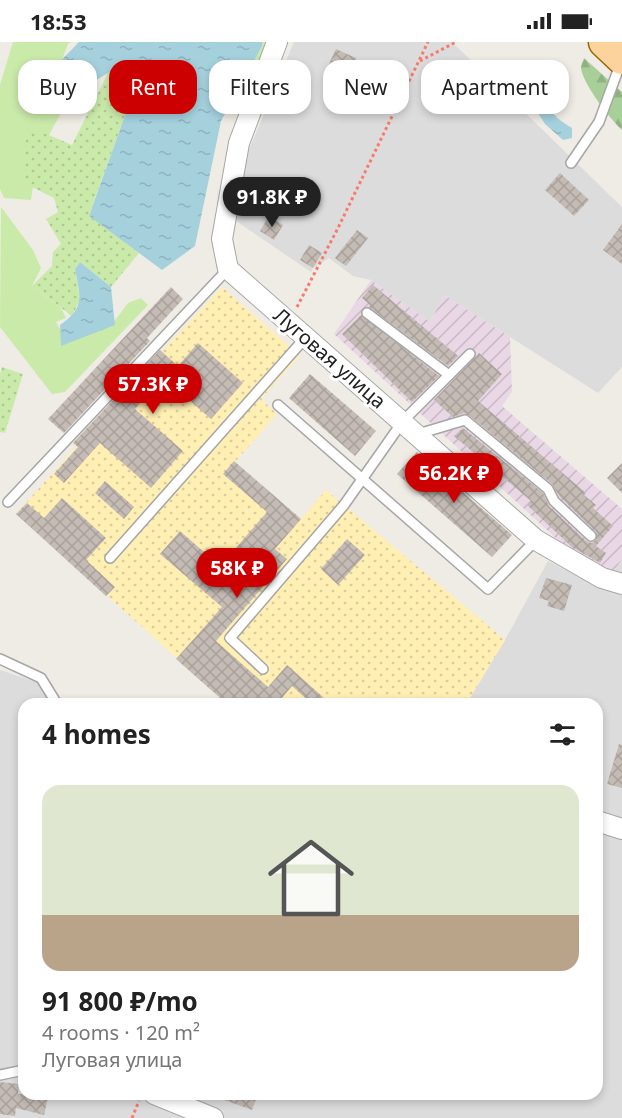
<!DOCTYPE html>
<html lang="en">
<head>
<meta charset="utf-8">
<style>
  :root { --surface:#fff; --page:#f2f2f2; --text:#222; --muted:#767676; --line:#e0e0e0; --accent:#cd0001 }
  body { margin:0; font-family:"Noto Sans",sans-serif; background:var(--page); color:var(--text); height:100vh; display:flex; flex-direction:column; font-size:22px; white-space:nowrap }
  * { box-sizing:border-box; margin:0 }
  p { font-size:20px; color:var(--muted) }
  .icon { flex:none; width:33px; height:33px; fill:none; stroke:currentColor; stroke-width:2; stroke-linecap:round; stroke-linejoin:round }
  .map { position:relative; flex:1; overflow:hidden }
  .sheet { position:absolute; left:18px; top:656px; width:585px; height:402px; display:flex; flex-direction:column; background:var(--surface); border-radius:18px; box-shadow:0 3px 9px #0003 }
  .sheet>* { flex:none }
  .hud { position:absolute; left:18px; top:18px; width:586px; height:54px; display:flex; gap:12px }
  .price { position:absolute; translate:-50% -51px; padding:0 14px; border-radius:21px; background:var(--accent); color:#fff; font-size:20px; line-height:39px; filter:drop-shadow(0 2px 3px #0008) }
  .price::after { content:''; position:absolute; left:50%; top:36px; width:18px; height:14px; margin-left:-9px; background:inherit; clip-path:polygon(0 0,100% 0,50% 100%) }
  .price.current { background:#222; color:#fff }
  ul { padding:0; list-style:none }
  li { display:grid; align-content:center; gap:12px; height:318px; padding:0 24px }
  li+li { border-top:2px solid var(--line) }
  li span { display:grid; place-items:center; height:186px; border-radius:18px; color:#555 }
  li>.icon { margin-inline-start:auto }
  span .icon { width:108px; height:108px; fill:#fffc; stroke-width:1 }
  li b { font-size:26px }
  h2 { display:flex; justify-content:space-between; align-items:center; height:72px; padding:0 24px; font-size:26px }
  .chip { padding:0 21px; border-radius:18px; background:var(--surface); box-shadow:0 3px 9px #0003; font-size:21px; line-height:54px }
  .chip.current { background:var(--accent); color:#fff }
  .status { display:flex; justify-content:space-between; align-items:center; height:42px; padding:0 30px; background:var(--surface); direction:ltr }
  .status svg { height:16px; fill:currentColor }
  .map>svg:first-child { display:block }
  .residential { fill:#dddcdc }
  .industrial { fill:url(#industrial-furrows) }
  .grass { fill:#caeaaa }
  .forest { fill:url(#forest-firs) }
  .sand { fill:url(#sand-dots) }
  .garden { fill:url(#garden-dots) }
  .water { fill:url(#water-ripples) }
  .building { fill:url(#building-cross-hatch) }
  .lines { fill:none; stroke-linecap:round; stroke-linejoin:round }
  .lane-casing { stroke:#a6a6a6; stroke-width:12 }
  .street-casing { stroke:#a6a6a6; stroke-width:22 }
  .primary-casing { stroke:#960; stroke-width:33 }
  .path { stroke:#fa796b; stroke-width:3; stroke-dasharray:3 3; stroke-linecap:butt }
  .lane { stroke:#fff; stroke-width:9 }
  .street { stroke:#fff; stroke-width:20 }
  .primary { stroke:#fcd39d; stroke-width:30 }
  .labels { text-anchor:middle; dominant-baseline:central; stroke-width:6; stroke-linejoin:round; paint-order:stroke }
  .street-label { font-size:20px; fill:#1f1f1f; stroke:#fff }
</style>
</head>
<body>
<div class="status"><b>18:53</b><svg viewBox="0 0 49 12"><path d="M0 12V9h3v3zM5 12V6h3v6zM10 12V3h3v9zM15 12V0h3v12zM26 1h20v11H26zM47 4h2v5h-2z"/></svg></div>
<div class="map">
<svg width="622" height="1076" viewBox="0 0 622 1076">
  <defs>
    <pattern id="industrial-furrows" width="10" height="10" patternUnits="userSpaceOnUse" patternTransform="scale(1.5)"><rect width="10" height="10" fill="#e9d7e5"/><path d="M-1 1l2-2M0 10L10 0M9 11l2-2" fill="none" stroke="#c7b8c4"/></pattern>
    <pattern id="forest-firs" width="22" height="20" patternUnits="userSpaceOnUse" patternTransform="scale(1.5)"><rect width="22" height="20" fill="#a9cf99"/><path d="M5 1l3.5 6h-7zM16 11l3.5 6h-7z" fill="#91b183"/></pattern>
    <pattern id="sand-dots" width="8" height="8" patternUnits="userSpaceOnUse" patternTransform="scale(1.5)"><rect width="8" height="8" fill="#ffefb3"/><path d="M2 2h.1M6 6h.1" fill="none" stroke="#dacc9a" stroke-width="1.8" stroke-linecap="round"/></pattern>
    <pattern id="garden-dots" width="8" height="8" patternUnits="userSpaceOnUse" patternTransform="scale(1.5)"><rect width="8" height="8" fill="#caeaaa"/><path d="M2 2h.1M6 6h.1" fill="none" stroke="#adc892" stroke-width="1.8" stroke-linecap="round"/></pattern>
    <pattern id="water-ripples" width="26" height="14" patternUnits="userSpaceOnUse" patternTransform="scale(1.5)"><rect width="26" height="14" fill="#a5d1dd"/><path d="M2 4q2-2 4 0t4 0M15 11q2-2 4 0t4 0" fill="none" stroke="#8eb3bd"/></pattern>
    <pattern id="building-cross-hatch" width="8" height="8" patternUnits="userSpaceOnUse" patternTransform="scale(1.5)"><rect width="8" height="8" fill="#c4bbb4"/><path d="M0 0l8 8M0 8l8-8" fill="none" stroke="#a8a09a"/></pattern>
  </defs>
  <rect width="100%" height="100%" fill="#efece5"/>
  <g class="residential">
    <polygon points="294,0 452,0 622,165 622,325 598,351 444,253 430,280 371,238 353,234 329,216 313,226 311,230 236,179 248,110"/>
    <polygon points="622,516 622,1076 0,1076 0,628 39,641 52,661 24,662 24,1052 597,1052 597,662 467,661 505,598 548,519 603,547"/>
  </g>
  <polygon class="industrial" points="371,238 430,280 444,253 510,295 512,350 502,364 622,467 622,516 612,533 572,511 334,292"/>
  <g class="grass">
    <polygon points="13,0 71,0 68,2 55,36 61,71 49,93 40,93 31,158 4,156 0,147 0,43"/>
    <polygon points="248,0 267,0 265,13 247,52 227,51"/>
    <polygon points="1,165 33,208 41,226 32,244 61,266 66,276 56,280 64,294 110,285 128,261 141,256 148,263 65,350 52,352 0,285"/>
  </g>
  <path class="forest" d="M 584,16 L 622,50 L 622,88 C 610,77 583,42 581,26 C 581,23 583,19 584,16 Z"/>
  <polygon class="sand" points="222,245 300,314 261,357 277,372 235,420 301,477 326,448 505,598 467,661 227,661 16,472 162,309"/>
  <g class="garden">
    <polygon points="143,23 89,173 139,211 111,245 80,220 75,227 80,258 72,274 32,244 52,224 53,210 61,202 46,177 58,170 54,156 24,141 24,101 35,87 72,103 108,31"/>
    <polygon points="2,325 23,332 5,391 0,390 0,332"/>
  </g>
  <g class="water">
    <polygon points="79,0 262,0 262,4 221,79 195,204 162,228 89,174 143,23 108,31 60,60 43,65 37,43"/>
    <path d="M 541,60 L 548,61 C 552,74 561,79 572,86 L 572,96 L 563,98 L 545,82 L 536,68 Z"/>
    <path d="M 80,220 L 111,245 L 115,283 L 61,304 L 60,283 C 86,265 80,255 75,227 Z"/>
  </g>
  <g class="building">
    <polygon points="336,7 356,16 347,35 327,26"/>
    <polygon points="462,31 486,54 470,71 446,48"/>
    <polygon points="560,131 589,158 574,174 545,148"/>
    <polygon points="269,174 283,183 274,198 260,189"/>
    <polygon points="622,182 622,222 603,208"/>
    <polygon points="357,188 368,196 346,224 335,216"/>
    <polygon points="309,203 322,211 313,226 300,218"/>
    <polygon points="373,243 458,314 448,324 369,265 370,263 362,256"/>
    <polygon points="171,245 183,257 147,296 150,299 64,391 48,377"/>
    <polygon points="361,273 439,334 412,360 342,292"/>
    <polygon points="198,301 243,341 211,377 163,335 135,367 183,409 151,446 100,401 64,441 54,432 78,405 73,401 160,308 178,324"/>
    <polygon points="479,311 502,332 478,359 586,451 584,453 596,463 593,466 613,484 596,504 606,511 600,521 572,505 527,463 531,459 454,394 463,386 543,451 549,464 586,499 592,501 596,498 596,490 560,455 552,442 469,373 464,371 453,375 434,358"/>
    <polygon points="310,332 376,389 355,414 289,356"/>
    <polygon points="417,410 512,493 492,515 397,432"/>
    <polygon points="234,419 301,477 275,507 287,517 216,599 268,645 287,623 323,655 317,662 312,662 292,644 277,662 227,662 176,617 222,565 160,512 180,489 220,524 267,470 223,432"/>
    <polygon points="622,421 622,451 607,436"/>
    <polygon points="105,439 134,465 124,477 95,451"/>
    <polygon points="62,456 106,496 86,518 115,545 106,554 16,472 27,461 44,476"/>
    <polygon points="347,497 365,513 338,543 321,527"/>
    <polygon points="546,536 572,543 564,569 547,564 549,559 539,556"/>
    <polygon points="619,702 622,703 622,746 607,742"/>
    <polygon points="0,1040 19,1042 18,1052 49,1052 44,1073 16,1066 15,1074 0,1072"/>
    <polygon points="211,1052 258,1052 252,1068 211,1053"/>
  </g>
  <g class="lines">
    <g class="lane-casing">
      <g id="lane">
        <polyline points="571,121 599,80 621,20"/>
        <polyline points="367,271 449,333"/>
        <polyline points="278,363 488,547 536,498"/>
        <polyline points="418,392 465,378 548,447 554,459 591,494"/>
        <polyline points="8,460 228,227"/>
        <polyline points="110,516 306,295"/>
        <polyline points="0,617 41,636 57,662"/>
        <polyline points="263,627 230,596 344,463 403,379 470,312"/>
        <polyline points="0,1033 24,1028"/>
      </g>
    </g>
    <g class="street-casing">
      <g id="street">
        <polyline points="277,0 239,101 222,197 228,227 536,498 602,536 622,542"/>
        <polyline points="597,779 622,787"/>
        <polyline points="154,1052 213,1076"/>
      </g>
    </g>
    <g class="primary-casing">
      <polyline id="primary" points="604,0 622,17"/>
    </g>
    <g class="path">
      <polyline points="420,19 456,0"/>
      <polyline points="297,265 338,186 428,0"/>
      <polyline points="132,1076 139,1059"/>
    </g>
    <use href="#lane" class="lane"/>
    <use href="#street" class="street"/>
    <use href="#primary" class="primary"/>
  </g>
  <g class="labels">
    <g class="street-label">
      <text transform="translate(330 316) rotate(41)">Луговая улица</text>
    </g>
  </g>
</svg>
<b class="price current" style="left:272px;top:186px">91.8K ₽</b>
<b class="price" style="left:153px;top:373px">57.3K ₽</b>
<b class="price" style="left:454px;top:462px">56.2K ₽</b>
<b class="price" style="left:237px;top:557px">58K ₽</b>
<div class="hud">
<a class="chip">Buy</a>
<a class="chip current">Rent</a>
<a class="chip">Filters</a>
<a class="chip">New</a>
<a class="chip">Apartment</a>
</div>
<section class="sheet">
<h2>4 homes<svg class="icon" aria-label="filters" viewBox="0 0 24 24"><path d="M4 7h16M4 17h16"/><circle cx="9" cy="7" r="2"/><circle cx="15" cy="17" r="2"/></svg></h2>
<ul>
<li><span style="background:linear-gradient(#dfe7d0 70%,#b9a48a 0)"><svg class="icon" aria-label="home" viewBox="0 0 24 24"><path d="M3 11l9-7 9 7M6 9v11h12V9"/></svg></span><div><b>91 800 ₽/mo</b><p>4 rooms · 120 m²</p><p>Луговая улица</p></div></li>
</ul>
</section>
</div>
</body>
</html>
